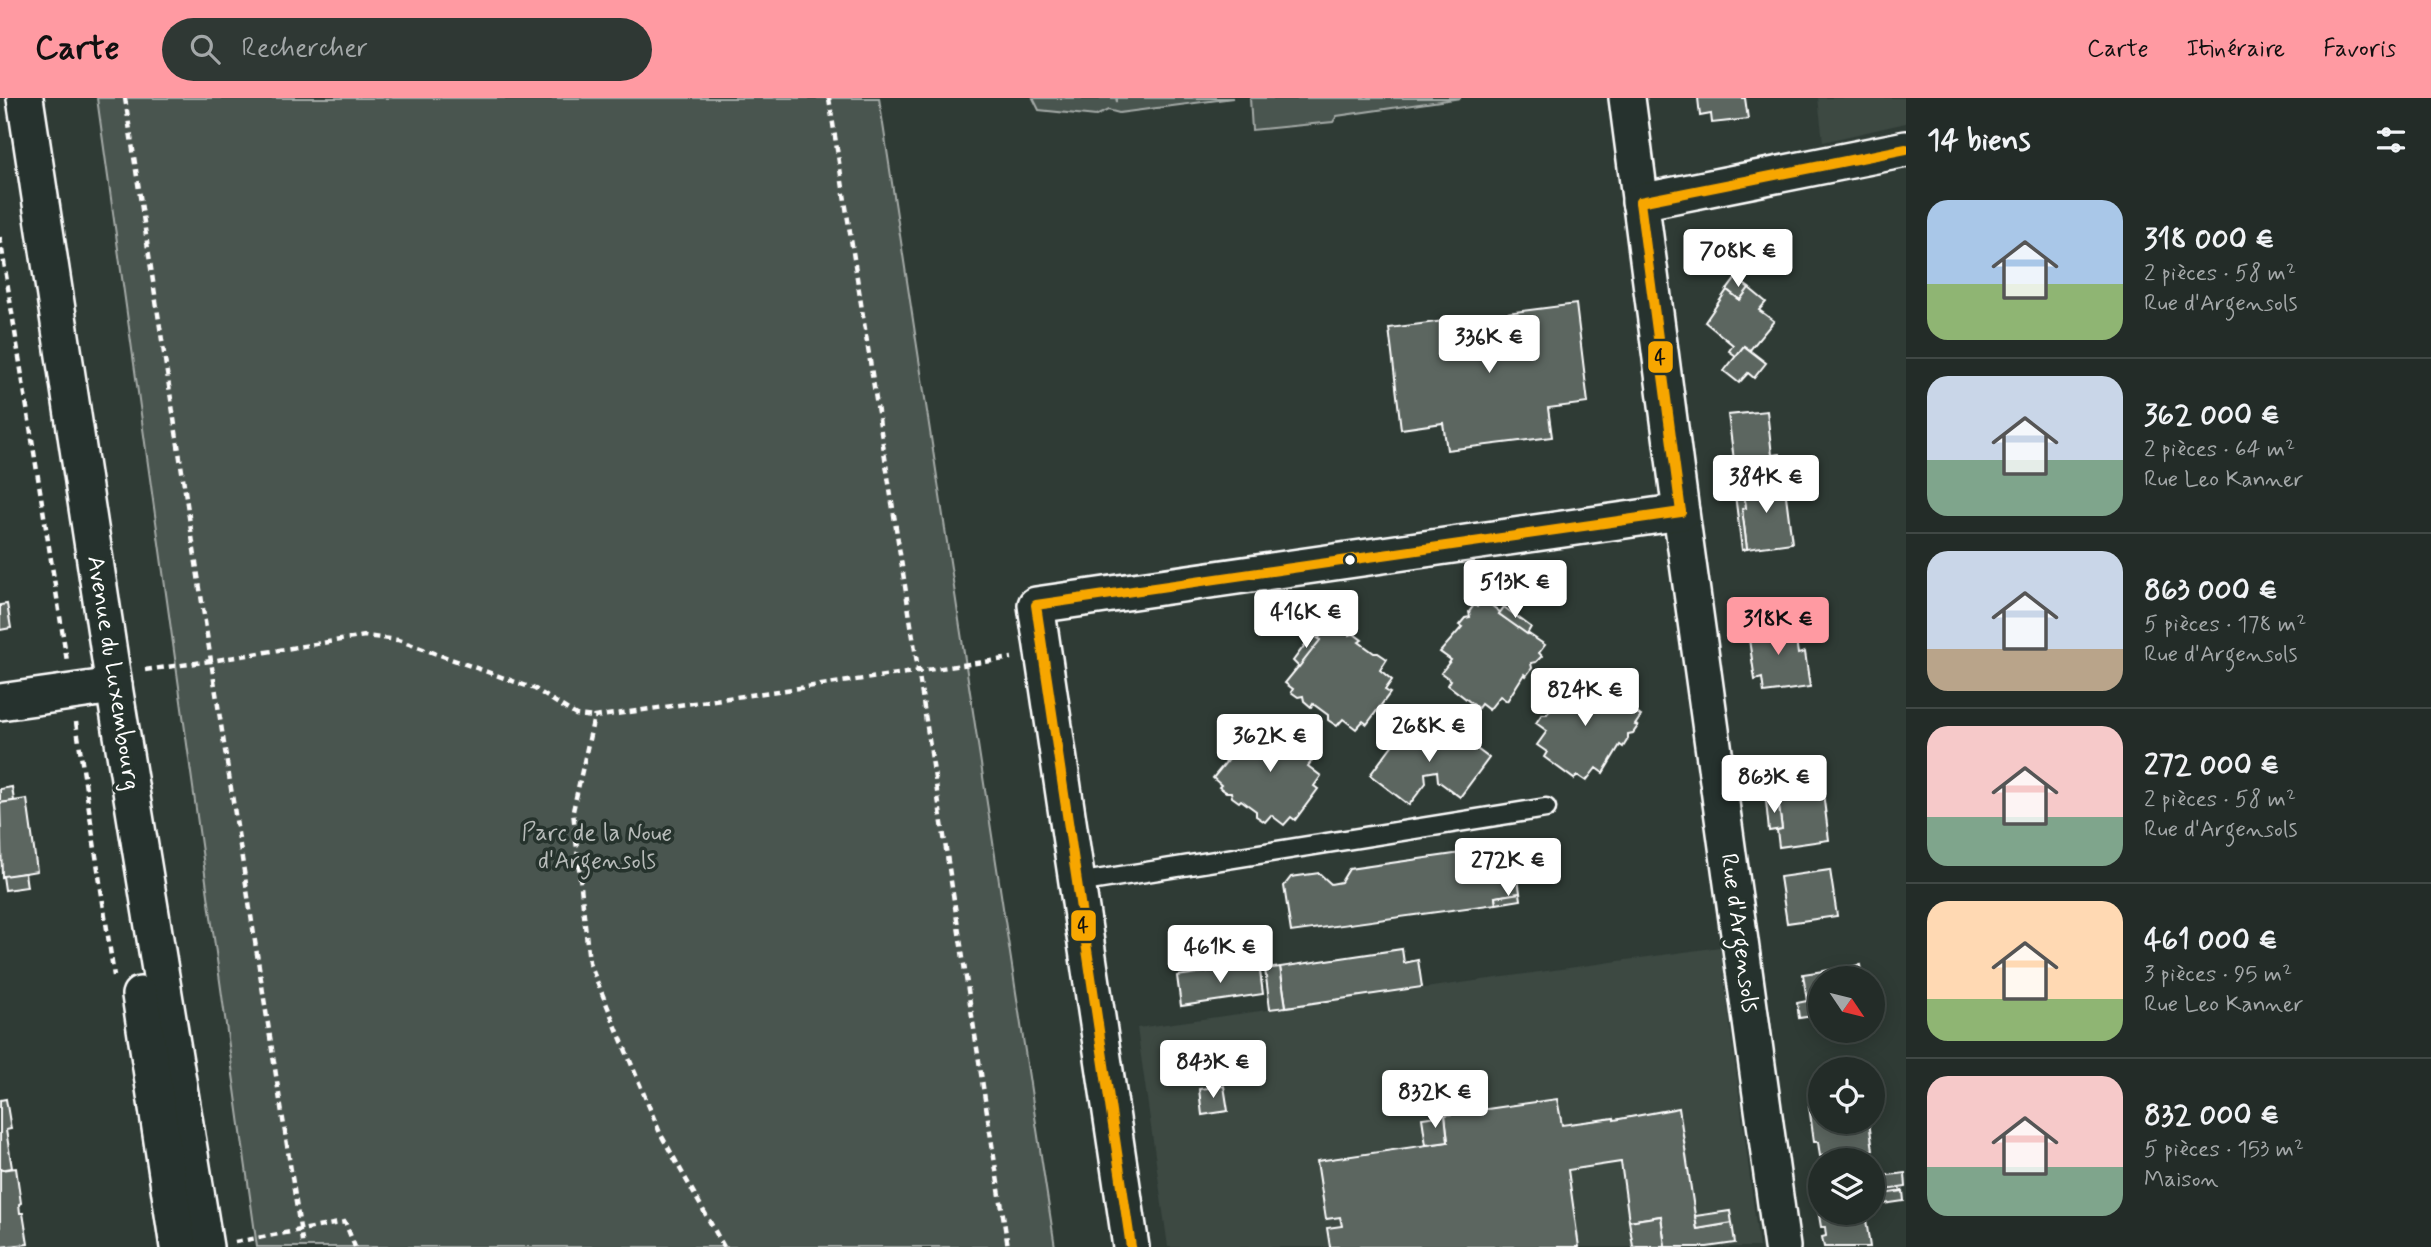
<!DOCTYPE html>
<html lang="fr">
<head>
<meta charset="utf-8">
<style>
  :root { --surface:#232c28; --page:#2f3834; --text:#f1f3f6; --muted:#a3a7a8; --line:#404845; --accent:#ff9aa2 }
  body { margin:0; font-family:Mynerve,sans-serif; background:var(--page); color:var(--text); height:100vh; display:flex; flex-direction:column; font-size:26px; white-space:nowrap }
  * { box-sizing:border-box; margin:0 }
  p { font-size:23px; color:var(--muted) }
  .icon { flex:none; width:38px; height:38px; fill:none; stroke:currentColor; stroke-width:2; stroke-linecap:round; stroke-linejoin:round }
  .map { position:relative; flex:1; overflow:hidden }
  .details { display:flex; flex-direction:column; background:var(--surface); width:525px }
  .details>* { flex:none }
  .needle { width:46px; rotate:125deg }
  .buttons { position:absolute; left:1808px; top:868px; display:grid; gap:14px }
  .buttons a { display:grid; place-items:center; width:77px; height:77px; border-radius:50%; background:var(--surface); box-shadow:0 4px 18px #0003,0 0 0 2px var(--line); font-size:35px }
  .price { position:absolute; translate:-50% -60px; padding:0 16px; border-radius:7px; background:#fff; color:#222; font-size:23px; line-height:46px; filter:drop-shadow(0 2px 4px #0008) }
  .price::after { content:''; position:absolute; left:50%; top:42px; width:21px; height:16px; margin-left:-10px; background:inherit; clip-path:polygon(0 0,100% 0,50% 100%) }
  .price.selected { background:var(--accent); color:#111 }
  ul { padding:0; list-style:none }
  li { display:flex; align-items:center; gap:21px; height:175px; padding:0 21px }
  li+li { border-top:2px solid var(--line) }
  li span { display:grid; place-items:center; flex:none; width:196px; height:140px; border-radius:21px; color:#555 }
  li>.icon { margin-inline-start:auto }
  span .icon { width:84px; height:84px; fill:#fffc; stroke-width:1 }
  li b { font-size:30px }
  h2 { display:flex; justify-content:space-between; align-items:center; height:84px; padding:0 21px; font-size:30px }
  header { display:flex; align-items:center; gap:42px; box-sizing:border-box; height:98px; padding:0 35px; background:var(--accent); color:#111 }
  header strong { font-size:33px }
  nav { display:flex; gap:38px; margin-inline-start:auto; font-size:24px }
  .search { width:490px; height:63px; background:var(--page); display:flex; align-items:center; gap:18px; box-sizing:border-box; padding:0 24px; border-radius:38px; color:var(--muted); font-size:26px }
  main { display:flex; flex:1; min-height:0 }
  .map>svg:first-child { display:block }
  .built { fill:#3c4842 }
  .green { fill:#4a544f; stroke:#a4aaa7; stroke-width:2 }
  .building { fill:#5b6661; stroke:#fff; stroke-width:2 }
  .lines { fill:none; stroke-linecap:round; stroke-linejoin:round }
  .service-casing { stroke:#fff; stroke-width:23 }
  .minor-casing { stroke:#fff; stroke-width:40 }
  .path { stroke:#fff; stroke-width:4.5; stroke-dasharray:7 5; stroke-linecap:butt }
  .service { stroke:#26332d; stroke-width:18 }
  .minor { stroke:#26332d; stroke-width:35 }
  .bus-1-casing { stroke:#26332d; stroke-width:16 }
  .bus-1 { stroke:#f7a600; stroke-width:10 }
  .bus-dot { fill:#fff; stroke:#26332d; stroke-width:2.5 }
  .labels { text-anchor:middle; dominant-baseline:central; stroke-width:7; stroke-linejoin:round; paint-order:stroke }
  .street-label { font-size:24px; fill:#fff; stroke:#26332d }
  .park-label { font-size:24px; fill:#b7bbb9; stroke:#26332d }
  .line-badge { stroke:#26332d; stroke-width:2.5 }
  .pale-badge-label { font-size:19px; text-anchor:middle; font-weight:bold; fill:#111 }
</style>
</head>
<body>
<header>
<strong>Carte</strong>
<div class="search"><svg class="icon" aria-label="search" viewBox="0 0 24 24"><circle cx="10" cy="10" r="6"/><path d="M15 15l6 6"/></svg>Rechercher</div>
<nav><a>Carte</a><a>Itinéraire</a><a>Favoris</a></nav>
</header>
<main>
<div class="map">
<svg width="1906" height="1149" viewBox="0 0 1906 1149">
  <rect width="100%" height="100%" fill="#2f3b35"/>
  <filter id="ink" filterUnits="userSpaceOnUse"><feTurbulence type="fractalNoise" baseFrequency=".0143" numOctaves="2"/><feDisplacementMap in="SourceGraphic" scale="14" xChannelSelector="R" yChannelSelector="G"/><feConvolveMatrix kernelMatrix="1 2 1 2 8 2 1 2 1" color-interpolation-filters="sRGB"/></filter>
  <g filter="url(#ink)">
    <g class="built">
      <polygon points="1818,0 1906,0 1906,25 1823,44"/>
      <polygon points="1720,849 1759,1149 1168,1149 1137,930"/>
    </g>
    <g class="green">
      <polygon points="97,0 879,0 1055,1149 257,1149"/>
      <polygon points="1033,0 1116,0 1117,4 1117,0 1233,0 1119,15 1108,12 1096,18 1039,12"/>
      <polygon points="1250,0 1461,0 1337,18 1333,24 1252,32"/>
    </g>
    <g class="building">
      <polygon points="1698,0 1745,0 1748,21 1712,25 1711,16 1700,18"/>
      <polygon points="1736,180 1749,190 1740,202 1727,192"/>
      <polygon points="1749,190 1766,204 1759,212 1774,223 1750,252 1744,248 1736,258 1729,253 1733,247 1705,224 1727,192 1740,202"/>
      <polygon points="1576,206 1588,305 1548,310 1552,339 1447,352 1443,325 1401,331 1389,230"/>
      <polygon points="1744,248 1766,265 1754,280 1748,275 1739,285 1724,273"/>
      <polygon points="1767,313 1772,357 1780,356 1781,367 1742,371 1741,361 1734,362 1728,317"/>
      <polygon points="1784,382 1792,445 1747,451 1742,411 1746,410 1743,387"/>
      <polygon points="1743,387 1746,410 1742,411 1747,451 1742,452 1734,389"/>
      <polygon points="1483,501 1500,514 1499,516 1545,547 1539,555 1542,558 1536,564 1531,565 1532,570 1526,578 1524,576 1507,603 1500,598 1489,612 1481,606 1478,610 1448,587 1451,582 1441,575 1451,562 1440,554 1462,529 1459,527 1465,520 1470,519 1469,514 1474,507 1477,509"/>
      <polygon points="7,506 11,530 0,532 0,507"/>
      <polygon points="1504,509 1531,529 1527,536 1499,516"/>
      <polygon points="1793,521 1798,556 1805,554 1810,589 1764,595 1762,580 1755,582 1747,528"/>
      <polygon points="1332,523 1340,529 1342,526 1348,531 1349,537 1354,536 1362,542 1359,544 1374,555 1378,555 1387,561 1380,572 1392,582 1385,592 1390,595 1367,626 1363,623 1356,631 1343,621 1337,628 1328,622 1328,617 1313,606 1311,609 1304,603 1303,598 1298,599 1291,594 1293,591 1285,585 1320,542 1319,540"/>
      <polygon points="1313,536 1320,542 1299,569 1293,563"/>
      <polygon points="1579,573 1596,585 1595,587 1641,618 1635,627 1638,628 1633,635 1628,636 1628,641 1623,649 1620,647 1603,675 1596,670 1586,683 1577,677 1574,681 1544,659 1547,654 1537,647 1547,633 1536,625 1542,616 1547,616 1558,601 1555,599 1561,592 1566,591 1566,586 1570,579 1573,581"/>
      <polygon points="1600,580 1628,600 1623,607 1595,587"/>
      <polygon points="1259,619 1268,625 1270,623 1276,627 1277,633 1283,632 1290,638 1288,641 1316,657 1308,668 1321,678 1314,688 1318,691 1295,722 1291,719 1284,727 1271,717 1265,724 1256,718 1256,713 1241,702 1239,704 1232,699 1231,694 1226,694 1219,689 1221,687 1213,680 1248,637 1247,636"/>
      <polygon points="1446,628 1489,660 1460,699 1438,683 1437,673 1425,675 1426,685 1409,707 1370,677 1402,634 1417,644 1425,634 1435,642"/>
      <polygon points="1241,632 1248,637 1227,664 1221,659"/>
      <polygon points="1821,679 1829,742 1779,749 1777,732 1782,731 1776,686"/>
      <polygon points="12,689 14,703 0,705 0,691"/>
      <polygon points="27,701 37,773 2,779 0,705"/>
      <polygon points="1778,702 1782,731 1769,733 1766,703"/>
      <polygon points="1475,753 1489,762 1515,758 1520,795 1495,799 1496,806 1291,834 1284,788 1291,779 1319,775 1331,786 1341,784 1349,771"/>
      <polygon points="1830,772 1837,818 1787,825 1780,779"/>
      <polygon points="25,775 27,789 5,792 3,778"/>
      <polygon points="1520,795 1521,802 1496,806 1495,799"/>
      <polygon points="1402,851 1404,865 1418,862 1422,889 1286,909 1280,869"/>
      <polygon points="1259,866 1263,896 1181,908 1177,878"/>
      <polygon points="1860,867 1861,873 1838,877 1837,871"/>
      <polygon points="1280,869 1286,909 1270,911 1265,871"/>
      <polygon points="1837,871 1838,877 1861,873 1862,880 1820,880 1820,917 1799,920 1797,905 1807,903 1803,876"/>
      <polygon points="1224,988 1228,1013 1202,1017 1199,991"/>
      <polygon points="6,1001 11,1031 6,1032 12,1070 0,1072 0,1002"/>
      <polygon points="1557,1001 1562,1027 1614,1020 1614,1022 1679,1010 1697,1131 1732,1125 1735,1145 1707,1149 1665,1149 1661,1118 1629,1123 1621,1064 1568,1072 1579,1149 1330,1149 1327,1130 1342,1128 1340,1119 1326,1121 1317,1063 1448,1044 1445,1017"/>
      <polygon points="1820,1006 1820,1024 1869,1024 1873,1052 1820,1058 1818,1044 1814,1044 1809,1008"/>
      <polygon points="1445,1017 1448,1044 1426,1047 1422,1020"/>
      <polygon points="16,1070 21,1105 19,1106 20,1115 23,1115 28,1146 0,1149 0,1072"/>
      <polygon points="1905,1075 1906,1089 1872,1094 1872,1079"/>
      <polygon points="1903,1093 1904,1103 1876,1107 1875,1097"/>
      <polygon points="1817,1106 1820,1106 1820,1115 1865,1115 1870,1149 1824,1149 1822,1139 1826,1138 1825,1129 1821,1129"/>
      <polygon points="1730,1113 1732,1125 1697,1131 1695,1118"/>
      <polygon points="1661,1118 1665,1149 1633,1149 1629,1123"/>
    </g>
    <g class="lines">
      <g class="service-casing">
        <polyline id="service" points="1077,785 1546,710"/>
      </g>
      <g class="minor-casing">
        <g id="minor">
          <polyline points="25,0 114,588 205,1149"/>
          <polyline points="1627,0 1681,414 1782,1149"/>
          <polyline points="1640,104 1906,51"/>
          <polyline points="0,604 114,588"/>
          <polyline points="140,897 178,1149"/>
          <polyline points="1131,1149 1036,507 1681,414"/>
        </g>
      </g>
      <g class="path">
        <polyline points="125,0 211,563 365,538 398,542 535,591 576,617 594,619"/>
        <polyline points="829,0 1008,1149"/>
        <polyline points="0,139 67,563"/>
        <polyline points="145,572 211,563 303,1149"/>
        <polyline points="76,624 114,878"/>
        <polyline points="235,1144 345,1124 355,1149"/>
        <polyline points="724,1149 660,1035 589,864 573,713 594,619 1012,560"/>
      </g>
      <use href="#service" class="service"/>
      <use href="#minor" class="minor"/>
      <g class="bus-1-casing">
        <g id="bus-1">
          <polyline points="1640,104 1681,414"/>
          <polyline points="1640,104 1906,51"/>
          <polyline points="1131,1149 1036,507 1681,414"/>
        </g>
      </g>
      <use href="#bus-1" class="bus-1"/>
    </g>
  </g>
  <circle class="bus-dot" cx="1350" cy="462" r="6"/>
  <g class="labels">
    <g class="street-label">
      <text transform="translate(113 575) rotate(81)">Avenue du Luxembourg</text>
      <text transform="translate(1739 835) rotate(82)">Rue d'Argensols</text>
    </g>
    <g class="park-label">
      <text x="597" y="735">Parc de la Noue<tspan x="597" dy="28">d'Argensols</tspan></text>
    </g>
  </g>
  <g class="line-badge">
    <rect x="1647" y="242" width="27" height="34" rx="7" fill="#f7a600"/>
    <rect x="1070" y="811" width="27" height="33" rx="7" fill="#f7a600"/>
  </g>
  <g class="pale-badge-label">
    <text x="1660" y="266">4</text>
    <text x="1083" y="834">4</text>
  </g>
</svg>
<div class="buttons">
<a><svg class="needle" viewBox="-14 -14 28 28"><path d="M0-13l5 13h-10z" fill="#e53935"/><path d="M0 13l5-13h-10z" fill="#a3a7a8"/></svg></a>
<a><svg class="icon" aria-label="locate" viewBox="0 0 24 24"><circle cx="12" cy="12" r="6"/><path d="M12 2v4M12 18v4M2 12h4M18 12h4"/></svg></a>
<a><svg class="icon" aria-label="layers" viewBox="0 0 24 24"><path d="M12 4l9 5-9 5-9-5zM3 14l9 5 9-5"/></svg></a>
</div>
<b class="price" style="left:1738px;top:191px">708K €</b>
<b class="price" style="left:1489px;top:277px">336K €</b>
<b class="price" style="left:1766px;top:417px">384K €</b>
<b class="price" style="left:1515px;top:522px">513K €</b>
<b class="price" style="left:1306px;top:552px">416K €</b>
<b class="price selected" style="left:1778px;top:559px">318K €</b>
<b class="price" style="left:1585px;top:630px">824K €</b>
<b class="price" style="left:1429px;top:666px">268K €</b>
<b class="price" style="left:1270px;top:676px">362K €</b>
<b class="price" style="left:1774px;top:717px">863K €</b>
<b class="price" style="left:1508px;top:800px">272K €</b>
<b class="price" style="left:1220px;top:887px">461K €</b>
<b class="price" style="left:1213px;top:1002px">843K €</b>
<b class="price" style="left:1435px;top:1032px">832K €</b>
</div>
<section class="details">
<h2>14 biens<svg class="icon" aria-label="filters" viewBox="0 0 24 24"><path d="M4 7h16M4 17h16"/><circle cx="9" cy="7" r="2"/><circle cx="15" cy="17" r="2"/></svg></h2>
<ul>
<li><span style="background:linear-gradient(#a9c7e8 60%,#8fb573 0)"><svg class="icon" aria-label="home" viewBox="0 0 24 24"><path d="M3 11l9-7 9 7M6 9v11h12V9"/></svg></span><div><b>318 000 €</b><p>2 pièces · 58 m²</p><p>Rue d'Argensols</p></div></li>
<li><span style="background:linear-gradient(#c9d6e8 60%,#7fa58c 0)"><svg class="icon" aria-label="home" viewBox="0 0 24 24"><path d="M3 11l9-7 9 7M6 9v11h12V9"/></svg></span><div><b>362 000 €</b><p>2 pièces · 64 m²</p><p>Rue Leo Kanner</p></div></li>
<li><span style="background:linear-gradient(#c9d6e8 70%,#b9a48a 0)"><svg class="icon" aria-label="home" viewBox="0 0 24 24"><path d="M3 11l9-7 9 7M6 9v11h12V9"/></svg></span><div><b>863 000 €</b><p>5 pièces · 178 m²</p><p>Rue d'Argensols</p></div></li>
<li><span style="background:linear-gradient(#f6c9c9 65%,#7fa58c 0)"><svg class="icon" aria-label="home" viewBox="0 0 24 24"><path d="M3 11l9-7 9 7M6 9v11h12V9"/></svg></span><div><b>272 000 €</b><p>2 pièces · 58 m²</p><p>Rue d'Argensols</p></div></li>
<li><span style="background:linear-gradient(#ffd9b3 70%,#8fb573 0)"><svg class="icon" aria-label="home" viewBox="0 0 24 24"><path d="M3 11l9-7 9 7M6 9v11h12V9"/></svg></span><div><b>461 000 €</b><p>3 pièces · 95 m²</p><p>Rue Leo Kanner</p></div></li>
<li><span style="background:linear-gradient(#f6c9c9 65%,#7fa58c 0)"><svg class="icon" aria-label="home" viewBox="0 0 24 24"><path d="M3 11l9-7 9 7M6 9v11h12V9"/></svg></span><div><b>832 000 €</b><p>5 pièces · 153 m²</p><p>Maison</p></div></li>
</ul>
</section>
</main>
</body>
</html>
